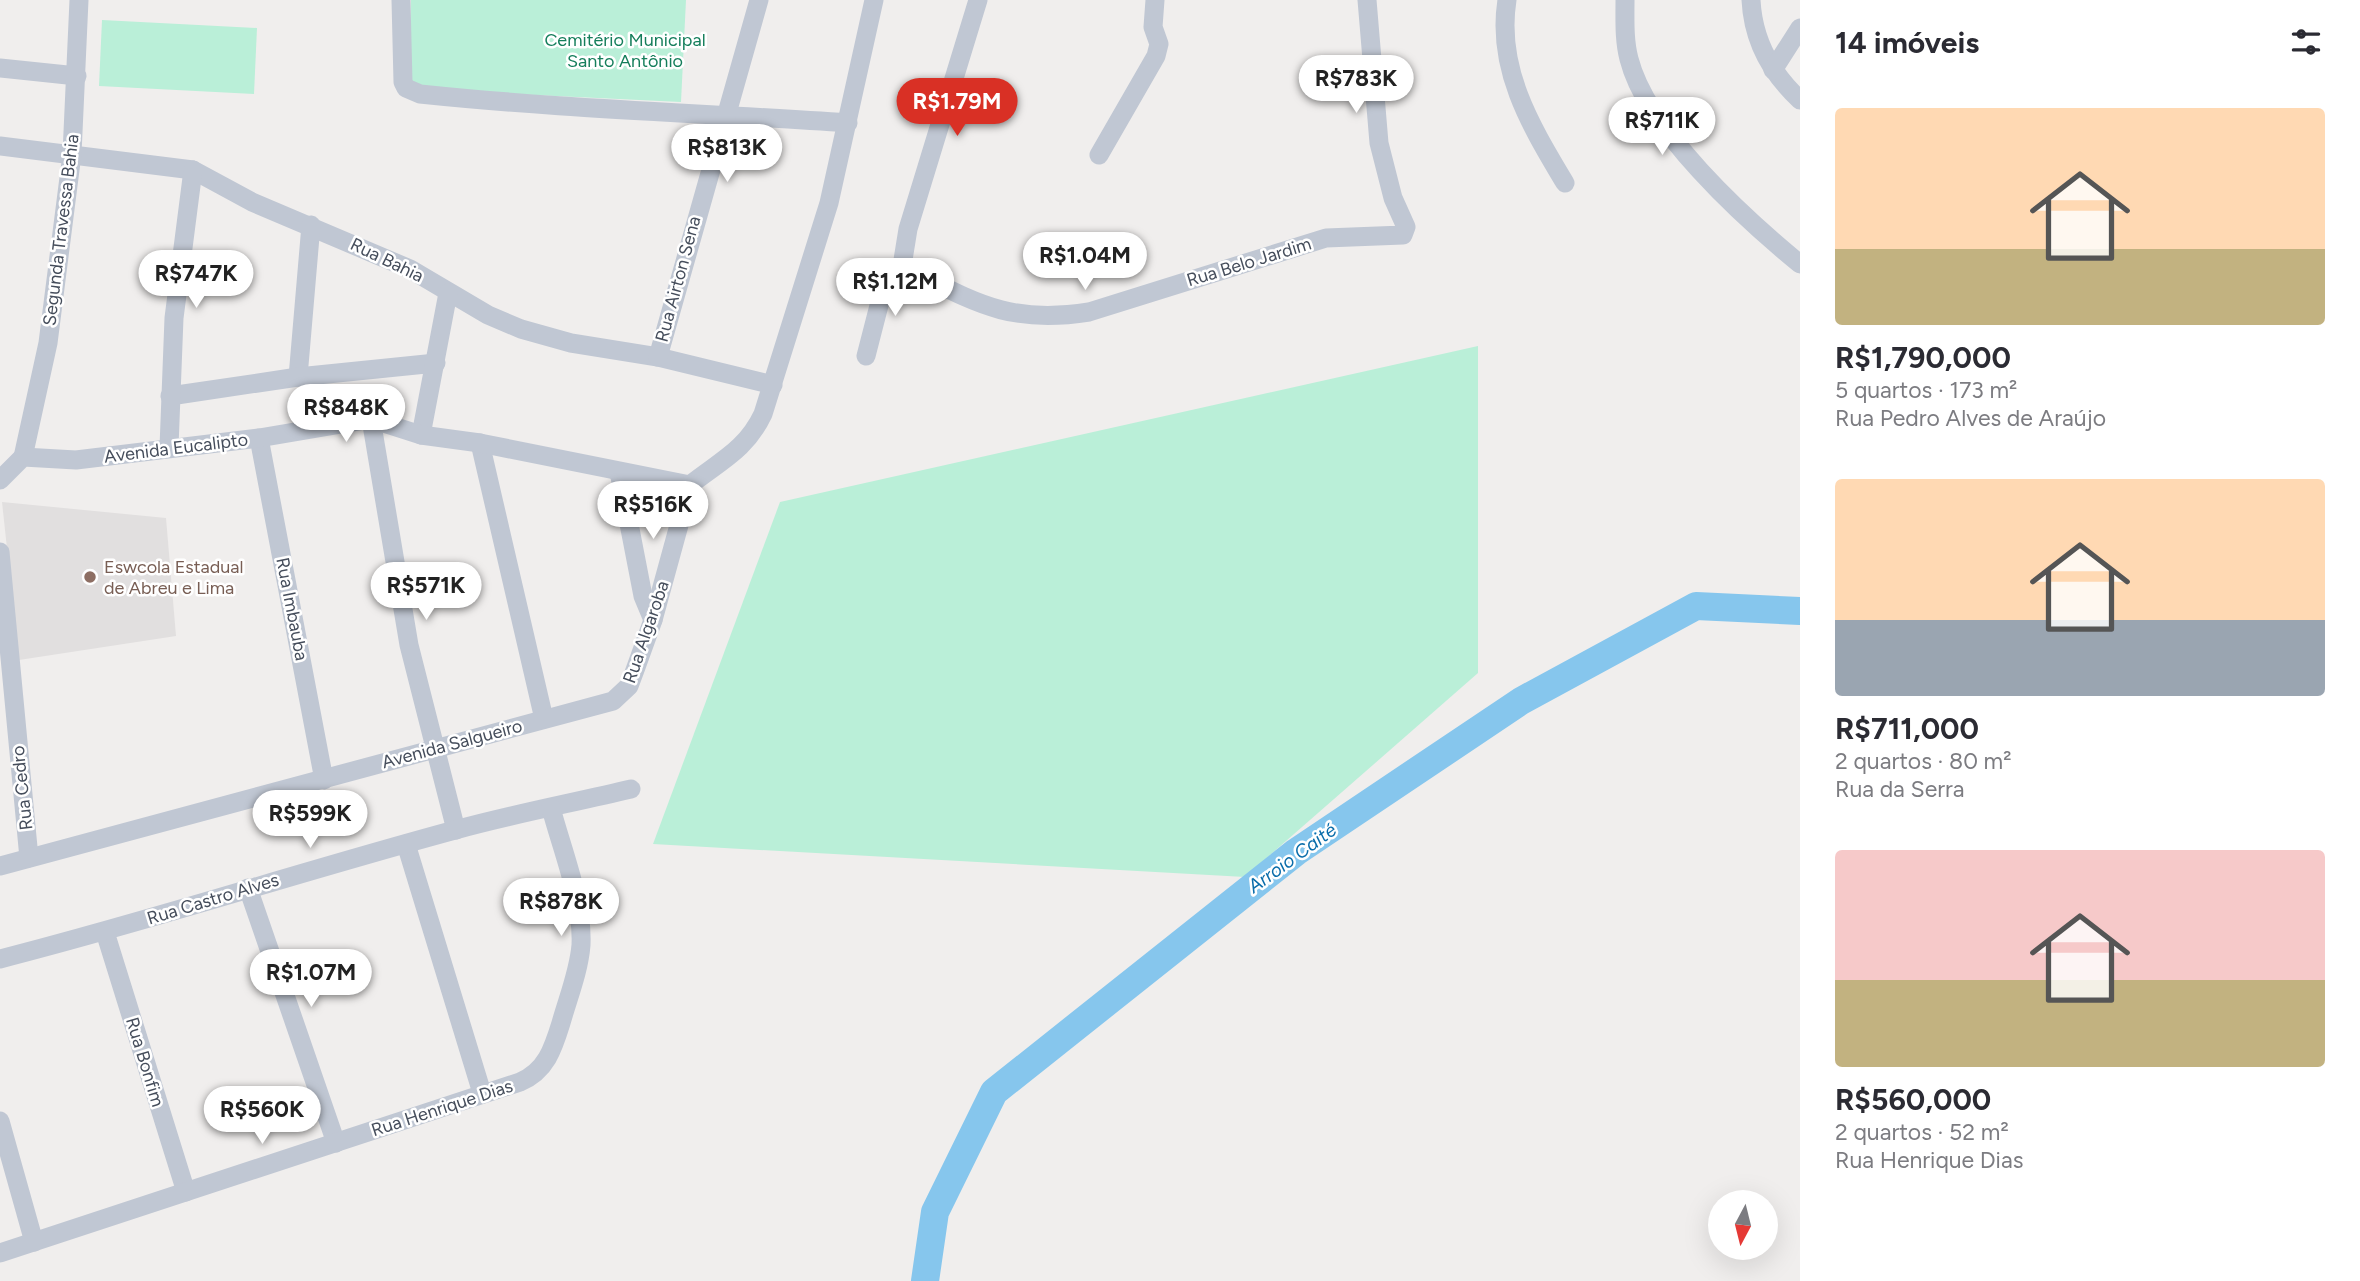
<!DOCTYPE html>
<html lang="pt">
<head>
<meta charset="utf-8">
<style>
  :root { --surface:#fff; --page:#f7f7f7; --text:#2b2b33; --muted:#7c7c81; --accent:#d93025 }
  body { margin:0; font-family:Figtree,sans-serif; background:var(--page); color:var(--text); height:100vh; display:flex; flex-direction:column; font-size:26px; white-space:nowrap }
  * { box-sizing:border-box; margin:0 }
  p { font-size:23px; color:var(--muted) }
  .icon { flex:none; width:38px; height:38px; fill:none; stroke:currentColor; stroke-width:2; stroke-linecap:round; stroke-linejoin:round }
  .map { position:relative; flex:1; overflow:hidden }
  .side { display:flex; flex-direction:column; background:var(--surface); width:560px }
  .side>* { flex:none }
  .needle { width:46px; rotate:187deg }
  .controls { position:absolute; left:1708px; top:1190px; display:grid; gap:14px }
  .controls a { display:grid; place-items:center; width:70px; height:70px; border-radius:50%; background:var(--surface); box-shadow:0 7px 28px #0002; font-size:35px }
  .price { position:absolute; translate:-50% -60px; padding:0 16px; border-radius:24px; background:#fff; color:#222; font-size:23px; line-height:46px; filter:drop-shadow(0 2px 4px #0008) }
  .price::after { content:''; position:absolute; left:50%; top:42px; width:21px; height:16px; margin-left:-10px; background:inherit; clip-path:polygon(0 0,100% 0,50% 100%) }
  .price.selected { background:var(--accent); color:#fff }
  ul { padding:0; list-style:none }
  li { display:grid; align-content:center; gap:14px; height:371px; padding:0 35px }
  li span { display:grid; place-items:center; height:217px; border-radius:7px; color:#555 }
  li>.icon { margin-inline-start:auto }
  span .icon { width:126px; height:126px; fill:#fffc; stroke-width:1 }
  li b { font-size:30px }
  h2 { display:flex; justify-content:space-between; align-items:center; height:84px; padding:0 35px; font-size:30px }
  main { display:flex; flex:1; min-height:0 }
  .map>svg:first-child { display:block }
  .education { fill:#e1dfdf }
  .green { fill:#baefd8 }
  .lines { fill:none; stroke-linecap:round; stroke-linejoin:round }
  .river { stroke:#86c6ed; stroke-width:28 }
  .minor { stroke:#c0c7d3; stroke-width:19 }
  .education-dot { fill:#8d6e63; stroke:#fff; stroke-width:2.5 }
  .labels { text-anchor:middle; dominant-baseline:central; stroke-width:5; stroke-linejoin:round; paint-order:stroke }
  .park-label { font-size:18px; fill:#157e5b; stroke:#fff }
  .street-label { font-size:18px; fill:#454d5b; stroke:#fff }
  .education-label { font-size:18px; fill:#785e54; stroke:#fff; text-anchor:start }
  .water-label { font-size:19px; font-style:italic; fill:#0a6daa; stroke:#fff }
</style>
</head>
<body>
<main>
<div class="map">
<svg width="1800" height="1281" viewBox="0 0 1800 1281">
  <rect width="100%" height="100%" fill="#f0eeed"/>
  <polygon class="education" points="2,502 166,518 176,636 19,660"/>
  <g class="green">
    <polygon points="411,0 686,0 681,102 410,89"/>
    <polygon points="102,20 257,28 254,94 99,86"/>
    <polygon points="1478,346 1478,673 1245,877 653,844 780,502"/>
  </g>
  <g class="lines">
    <polyline class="river" points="925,1281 935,1212 994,1092 1296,852 1521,701 1696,606 1800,611"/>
    <g class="minor">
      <path d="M 401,0 L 403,82 L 406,88 L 420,94 C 563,109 705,113 848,123"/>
      <path d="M 1507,0 C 1496,69 1531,126 1565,183"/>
      <path d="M 1625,0 C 1625,20 1624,40 1629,59 C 1647,130 1744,218 1800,264"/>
      <path d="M 1751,0 C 1753,40 1771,73 1800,100"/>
      <polyline points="0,68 77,76"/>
      <polyline points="1773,70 1800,28"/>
      <polyline points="0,146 193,170 252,202 410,269 488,315 521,329 571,343 658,357 773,385"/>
      <polyline points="1099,155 1156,56 1159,44 1153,27 1155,0"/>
      <path d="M 902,266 C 973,301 1007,325 1089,312 L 1326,238 L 1403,235 L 1406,227 L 1393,198 L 1379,143 L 1367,0"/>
      <polyline points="902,266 908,229 978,0"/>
      <polyline points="866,356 884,286 902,266"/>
      <polyline points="658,357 759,0"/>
      <polyline points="298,377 311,225"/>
      <polyline points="170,396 298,377 436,363"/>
      <polyline points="371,419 409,645 456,830"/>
      <polyline points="421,435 448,293"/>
      <polyline points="259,438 324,780"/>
      <polyline points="480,443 544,719"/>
      <polyline points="169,447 174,318 193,170"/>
      <polyline points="23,457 48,343 72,154 79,0"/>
      <polyline points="619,472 643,596 653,620"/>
      <polyline points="0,480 23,457 76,460 259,438 371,419 421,435 480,443 690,485"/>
      <path d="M 690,485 C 720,461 746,450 763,414 L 829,203 L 874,0"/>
      <polyline points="0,552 29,858"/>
      <polyline points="406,844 482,1093"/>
      <polyline points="0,866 613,701 629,686 635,670 653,620 690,485"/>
      <polyline points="248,888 336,1143"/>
      <polyline points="105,932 186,1192"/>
      <path d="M 0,959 C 153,920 303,871 455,830 C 513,814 572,803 631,789"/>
      <polyline points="0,1121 34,1242"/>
      <path d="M 0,1253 L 520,1082 C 546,1071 553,1049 561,1023 C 568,998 579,971 581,945 C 583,900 562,850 551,808"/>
    </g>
  </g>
  <circle class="education-dot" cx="90" cy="577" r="7"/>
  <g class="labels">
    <g class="park-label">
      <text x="625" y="40">Cemitério Municipal<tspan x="625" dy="21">Santo Antônio</tspan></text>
    </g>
    <g class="street-label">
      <text transform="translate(61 230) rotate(-83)">Segunda Travessa Bahia</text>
      <text transform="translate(387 260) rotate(26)">Rua Bahia</text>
      <text transform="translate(1249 262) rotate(-17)">Rua Belo Jardim</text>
      <text transform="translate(678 279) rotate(-75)">Rua Airton Sena</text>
      <text transform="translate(176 448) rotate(-7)">Avenida Eucalipto</text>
      <text transform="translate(292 609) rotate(79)">Rua Imbauba</text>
      <text transform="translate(646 632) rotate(-71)">Rua Algaroba</text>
      <text transform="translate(452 744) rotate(-15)">Avenida Salgueiro</text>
      <text transform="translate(22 788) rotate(-96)">Rua Cedro</text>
      <text transform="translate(213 899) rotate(-17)">Rua Castro Alves</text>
      <text transform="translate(145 1062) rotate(73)">Rua Bonfim</text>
      <text transform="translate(442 1108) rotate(-18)">Rua Henrique Dias</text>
    </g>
    <g class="education-label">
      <text x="104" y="567">Eswcola Estadual<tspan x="104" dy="21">de Abreu e Lima</tspan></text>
    </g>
    <g class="water-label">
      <text transform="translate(1292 858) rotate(-36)">Arroio Caité</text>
    </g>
  </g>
</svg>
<div class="controls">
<a><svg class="needle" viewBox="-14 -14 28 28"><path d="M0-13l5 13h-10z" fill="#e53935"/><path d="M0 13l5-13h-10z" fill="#7c7c81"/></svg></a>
</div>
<b class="price" style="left:1356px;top:115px">R$783K</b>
<b class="price selected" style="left:957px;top:138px">R$1.79M</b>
<b class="price" style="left:1662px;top:157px">R$711K</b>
<b class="price" style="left:727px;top:184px">R$813K</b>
<b class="price" style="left:1085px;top:292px">R$1.04M</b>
<b class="price" style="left:196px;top:310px">R$747K</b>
<b class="price" style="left:895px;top:318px">R$1.12M</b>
<b class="price" style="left:346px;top:444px">R$848K</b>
<b class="price" style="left:653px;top:541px">R$516K</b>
<b class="price" style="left:426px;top:622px">R$571K</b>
<b class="price" style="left:310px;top:850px">R$599K</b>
<b class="price" style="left:561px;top:938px">R$878K</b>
<b class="price" style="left:311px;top:1009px">R$1.07M</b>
<b class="price" style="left:262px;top:1146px">R$560K</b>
</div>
<section class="side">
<h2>14 imóveis<svg class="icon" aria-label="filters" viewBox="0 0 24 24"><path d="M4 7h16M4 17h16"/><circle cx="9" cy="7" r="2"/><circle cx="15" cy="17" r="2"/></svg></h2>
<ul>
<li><span style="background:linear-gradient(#ffd9b3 65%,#c2b280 0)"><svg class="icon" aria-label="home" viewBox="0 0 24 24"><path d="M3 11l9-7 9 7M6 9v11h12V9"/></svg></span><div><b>R$1,790,000</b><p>5 quartos · 173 m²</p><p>Rua Pedro Alves de Araújo</p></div></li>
<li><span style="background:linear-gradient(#ffd9b3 65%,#9aa5b1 0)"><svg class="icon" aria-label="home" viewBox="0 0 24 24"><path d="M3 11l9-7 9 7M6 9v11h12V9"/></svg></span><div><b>R$711,000</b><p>2 quartos · 80 m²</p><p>Rua da Serra</p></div></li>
<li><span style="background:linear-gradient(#f6c9c9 60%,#c2b280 0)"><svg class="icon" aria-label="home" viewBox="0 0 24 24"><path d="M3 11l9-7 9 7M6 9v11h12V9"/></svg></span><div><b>R$560,000</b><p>2 quartos · 52 m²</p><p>Rua Henrique Dias</p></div></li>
</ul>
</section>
</main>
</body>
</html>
